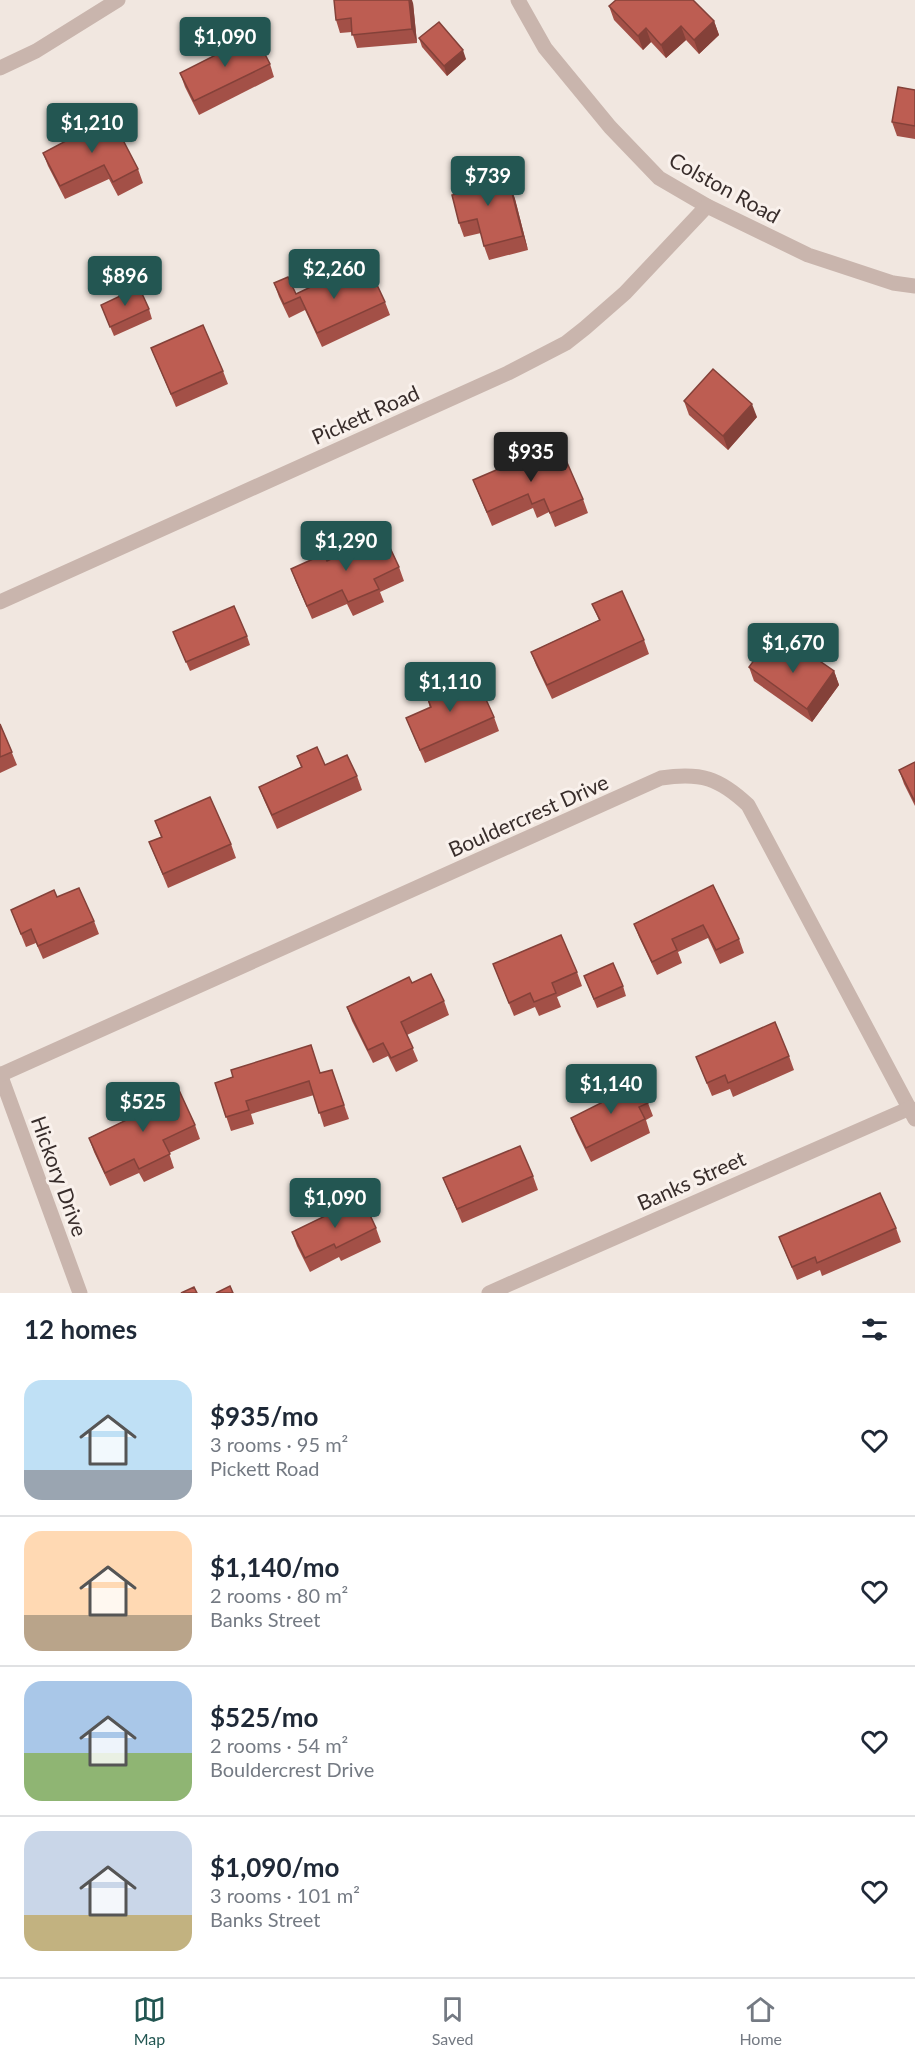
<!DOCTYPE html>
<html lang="en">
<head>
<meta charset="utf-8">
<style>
  :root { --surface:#fff; --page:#f6f6f7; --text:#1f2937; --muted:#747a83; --line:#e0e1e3; --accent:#235652 }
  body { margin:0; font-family:Lato,sans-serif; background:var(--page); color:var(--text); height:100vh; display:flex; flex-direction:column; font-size:22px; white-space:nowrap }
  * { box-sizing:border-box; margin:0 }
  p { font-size:20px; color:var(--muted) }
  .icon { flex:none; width:33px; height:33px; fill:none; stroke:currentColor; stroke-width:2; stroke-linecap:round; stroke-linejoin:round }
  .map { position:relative; height:1293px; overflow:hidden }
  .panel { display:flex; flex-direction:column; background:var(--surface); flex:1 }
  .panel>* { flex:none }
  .price { position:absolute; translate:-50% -51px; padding:0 14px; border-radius:6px; background:var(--accent); color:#fff; font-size:20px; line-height:39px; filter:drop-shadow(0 2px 3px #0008) }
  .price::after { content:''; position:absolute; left:50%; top:36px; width:18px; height:14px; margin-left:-9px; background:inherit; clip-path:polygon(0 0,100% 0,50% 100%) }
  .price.current { background:#222; color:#fff }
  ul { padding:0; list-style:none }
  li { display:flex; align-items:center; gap:18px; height:150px; padding:0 24px }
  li+li { border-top:2px solid var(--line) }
  li span { display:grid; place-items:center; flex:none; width:168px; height:120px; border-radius:18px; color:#555 }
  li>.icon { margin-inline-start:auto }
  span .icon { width:72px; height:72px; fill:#fffc; stroke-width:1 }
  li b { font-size:26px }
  h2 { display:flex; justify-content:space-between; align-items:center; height:72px; padding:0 24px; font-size:26px }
  .tabs { display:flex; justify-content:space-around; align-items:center; height:84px; border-top:2px solid var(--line); background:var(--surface); font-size:16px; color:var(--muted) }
  .tabs a { display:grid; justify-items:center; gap:3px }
  .tabs .current { color:var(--accent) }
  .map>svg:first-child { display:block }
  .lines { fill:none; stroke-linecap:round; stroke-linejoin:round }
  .minor { stroke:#c9b5ad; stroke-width:15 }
  .wall { fill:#a35047 }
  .shaded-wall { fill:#844139 }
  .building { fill:#bd5d52; stroke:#844139; stroke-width:1.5 }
  .labels { text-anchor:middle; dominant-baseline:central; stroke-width:6; stroke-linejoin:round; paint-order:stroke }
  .street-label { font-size:21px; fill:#382d2b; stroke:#f9f1ec }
</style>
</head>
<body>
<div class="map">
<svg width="915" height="1293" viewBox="0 0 915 1293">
  <rect width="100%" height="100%" fill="#f1e7e0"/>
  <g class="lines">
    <g class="minor">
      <polyline points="518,0 545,48 610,127 659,178 707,206 808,255 893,283 915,286"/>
      <polyline points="0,68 36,51 118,0"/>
      <polyline points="0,602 508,373 566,343 585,328 625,293 707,206"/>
      <polyline points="0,1074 80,1293"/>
      <path d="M 0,1075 L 661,778 C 701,772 719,778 748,805 L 915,1119"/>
      <polyline points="489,1293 910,1108"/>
    </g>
  </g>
  <g class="wall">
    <polygon points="413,3 417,43 357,48 352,32 340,33 336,20"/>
    <polygon points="609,6 714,21 719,35 699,54 686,40 666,58 651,42 643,50 614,20"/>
    <polygon points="419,38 466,59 447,76 422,47"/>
    <polygon points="270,64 274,77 199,115 185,87 180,73"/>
    <polygon points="915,90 915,139 897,136 892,122"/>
    <polygon points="43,153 138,169 143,183 118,196 109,179 65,199 48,166"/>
    <polygon points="488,162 493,176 496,189 510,185 515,199 528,250 489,260 484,246 481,233 464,237 459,223 469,191"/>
    <polygon points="274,283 296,294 323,287 342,285 385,302 390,315 322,347 305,310 289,318 279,297"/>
    <polygon points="101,305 149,309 152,319 114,336"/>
    <polygon points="151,348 223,371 228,384 176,407"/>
    <polygon points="684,401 757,417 728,450 689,415"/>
    <polygon points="556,462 583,499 588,513 555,527 549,512 537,518 533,508 492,526 473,480"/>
    <polygon points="327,561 399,567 404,581 380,592 384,602 353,616 347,604 312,619 296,582 291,569"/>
    <polygon points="592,604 644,640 649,654 552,699 536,665 531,652 599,620"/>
    <polygon points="173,632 247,636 250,645 190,671"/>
    <polygon points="791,662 834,671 839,685 812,722 754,681 749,667"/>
    <polygon points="470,689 494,717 499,731 425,763 406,718 430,708 426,694"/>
    <polygon points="0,724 17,765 0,773"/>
    <polygon points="297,756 357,776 362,790 277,829 264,800 259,787 301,767"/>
    <polygon points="915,762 915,806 904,784 899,770"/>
    <polygon points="155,821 231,844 236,858 168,888 149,842 161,837"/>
    <polygon points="713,885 739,939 744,953 720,964 708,938 678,952 682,963 657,975 639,937 634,924"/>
    <polygon points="57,897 94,921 99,934 43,959 36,943 26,947 11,910"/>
    <polygon points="493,964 577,972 582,986 557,997 561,1007 539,1016 535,1007 514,1016"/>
    <polygon points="584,976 623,986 626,996 597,1008"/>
    <polygon points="412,983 444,1001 449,1015 407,1035 418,1061 396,1072 388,1056 373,1063 352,1021 347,1007"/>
    <polygon points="789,1056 794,1070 733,1097 730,1089 712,1096 696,1057"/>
    <polygon points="332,1070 349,1119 324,1127 314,1095 251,1114 254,1124 231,1131 215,1083 320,1073"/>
    <polygon points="648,1103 653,1116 646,1120 650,1133 591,1162 576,1131 571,1118"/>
    <polygon points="133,1108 195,1125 200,1139 169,1153 174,1168 144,1182 139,1173 110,1186 94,1152 89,1138 136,1115"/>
    <polygon points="533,1176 538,1190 462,1223 443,1178"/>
    <polygon points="376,1228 381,1242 341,1261 339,1257 310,1272 297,1246 292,1232"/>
    <polygon points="896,1228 901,1242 822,1276 820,1270 797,1280 779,1237"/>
  </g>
  <g class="shaded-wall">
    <polygon points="409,0 412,0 413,3 417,43 412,29"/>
    <polygon points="714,21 719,35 699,54 694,40"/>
    <polygon points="681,26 686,40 666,58 661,45"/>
    <polygon points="646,28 651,42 643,50 638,36"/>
    <polygon points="463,50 466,59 447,76 444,66"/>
    <polygon points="488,162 493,176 499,203 494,189"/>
    <polygon points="510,185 515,199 528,250 523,236"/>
    <polygon points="752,404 757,417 728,450 723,436"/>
    <polygon points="834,671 839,685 812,722 807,709"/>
  </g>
  <g class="building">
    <polygon points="334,0 409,0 412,29 352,35 351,18 336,20"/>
    <polygon points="616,0 693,0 714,21 694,40 681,26 661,45 646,28 638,36 609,6"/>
    <polygon points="439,22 463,50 444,66 419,38"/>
    <polygon points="255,35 270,64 194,101 180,73"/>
    <polygon points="898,87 915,90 915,126 892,122"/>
    <polygon points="111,117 138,169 113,182 104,165 60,186 43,153"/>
    <polygon points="488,162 494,189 510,185 523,236 484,246 477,219 459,223 452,195 469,191 464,168"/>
    <polygon points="371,272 385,302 317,333 300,297 284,304 274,283 288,277 296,294 321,282 323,287 340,280 342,285"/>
    <polygon points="139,287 149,309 110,327 101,305"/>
    <polygon points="203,325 223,371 171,394 151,348"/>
    <polygon points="713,369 752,404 723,436 684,401"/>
    <polygon points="550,447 556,462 565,458 583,499 550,513 544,499 532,504 528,494 487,512 473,480"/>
    <polygon points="384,535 399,567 374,579 379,589 348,602 342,590 307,606 291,569 324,554 327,561"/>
    <polygon points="622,591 644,640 547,685 531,652 600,620 592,604"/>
    <polygon points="234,606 247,636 186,662 173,632"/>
    <polygon points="766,644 791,662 801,648 834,671 807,709 749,667"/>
    <polygon points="465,677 470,689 479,684 494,717 420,750 406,718 431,707 426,694"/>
    <polygon points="0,724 12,752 0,757"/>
    <polygon points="317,747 325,765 347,755 357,776 272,815 259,787 302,767 297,756"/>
    <polygon points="915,762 915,802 899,770"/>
    <polygon points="210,797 231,844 163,874 149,842 162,837 155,821"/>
    <polygon points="713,885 739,939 716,950 703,925 672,939 677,950 652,962 634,924"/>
    <polygon points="79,888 94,921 38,946 31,929 21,934 11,910 54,890 57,897"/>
    <polygon points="561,935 577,972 552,983 556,993 534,1002 530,993 509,1003 493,964"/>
    <polygon points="613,963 623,986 594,999 584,976"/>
    <polygon points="431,974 444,1001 401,1022 413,1048 391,1058 383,1043 368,1050 347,1007 409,977 412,983"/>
    <polygon points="775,1022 789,1056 728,1083 725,1075 707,1083 696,1057"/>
    <polygon points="311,1045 320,1073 332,1070 344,1105 319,1113 309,1081 246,1101 249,1110 226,1117 215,1083 233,1077 231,1070"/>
    <polygon points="637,1081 648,1103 639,1107 645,1119 586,1148 571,1118 601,1103 599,1100"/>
    <polygon points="178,1088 195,1125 163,1140 170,1154 139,1169 134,1159 105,1173 89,1138 137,1115 133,1108"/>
    <polygon points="520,1146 533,1176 457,1209 443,1178"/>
    <polygon points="880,1193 896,1228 817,1263 815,1257 792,1267 779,1237"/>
    <polygon points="362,1198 376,1228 336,1248 334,1244 305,1258 292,1232"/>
    <polygon points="230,1286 233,1293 216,1293"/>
    <polygon points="194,1287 197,1293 181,1293"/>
  </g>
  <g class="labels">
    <g class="street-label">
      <text transform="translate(725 187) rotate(29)">Colston Road</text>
      <text transform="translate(365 414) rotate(-24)">Pickett Road</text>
      <text transform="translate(528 815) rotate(-24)">Bouldercrest Drive</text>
      <text transform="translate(60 1176) rotate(70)">Hickory Drive</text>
      <text transform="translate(691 1180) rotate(-24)">Banks Street</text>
    </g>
  </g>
</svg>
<b class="price" style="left:225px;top:68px">$1,090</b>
<b class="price" style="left:92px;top:154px">$1,210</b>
<b class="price" style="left:488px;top:207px">$739</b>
<b class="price" style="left:334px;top:300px">$2,260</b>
<b class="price" style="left:125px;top:307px">$896</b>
<b class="price current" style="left:531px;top:483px">$935</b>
<b class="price" style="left:346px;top:572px">$1,290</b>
<b class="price" style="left:793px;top:674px">$1,670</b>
<b class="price" style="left:450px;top:713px">$1,110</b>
<b class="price" style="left:611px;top:1115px">$1,140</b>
<b class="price" style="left:143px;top:1133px">$525</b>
<b class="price" style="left:335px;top:1229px">$1,090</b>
</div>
<section class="panel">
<h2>12 homes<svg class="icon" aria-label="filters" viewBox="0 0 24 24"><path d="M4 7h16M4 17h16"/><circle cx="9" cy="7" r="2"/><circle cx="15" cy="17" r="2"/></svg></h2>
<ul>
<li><span style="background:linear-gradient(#bfe0f5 75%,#9aa5b1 0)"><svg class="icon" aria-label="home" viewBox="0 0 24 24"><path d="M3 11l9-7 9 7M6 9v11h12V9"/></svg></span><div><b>$935/mo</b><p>3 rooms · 95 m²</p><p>Pickett Road</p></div><svg class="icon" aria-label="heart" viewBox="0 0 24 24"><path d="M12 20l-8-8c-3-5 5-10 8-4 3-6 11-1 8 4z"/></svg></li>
<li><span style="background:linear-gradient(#ffd9b3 70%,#b9a48a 0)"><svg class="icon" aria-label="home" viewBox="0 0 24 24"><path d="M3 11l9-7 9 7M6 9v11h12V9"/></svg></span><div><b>$1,140/mo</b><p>2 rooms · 80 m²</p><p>Banks Street</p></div><svg class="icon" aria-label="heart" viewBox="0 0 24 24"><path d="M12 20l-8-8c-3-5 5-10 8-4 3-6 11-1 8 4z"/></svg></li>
<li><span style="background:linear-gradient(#a9c7e8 60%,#8fb573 0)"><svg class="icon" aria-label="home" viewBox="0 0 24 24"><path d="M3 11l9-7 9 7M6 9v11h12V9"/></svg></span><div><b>$525/mo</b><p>2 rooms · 54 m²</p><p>Bouldercrest Drive</p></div><svg class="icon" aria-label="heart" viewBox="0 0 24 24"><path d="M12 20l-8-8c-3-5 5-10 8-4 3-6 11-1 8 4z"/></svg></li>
<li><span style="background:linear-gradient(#c9d6e8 70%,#c2b280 0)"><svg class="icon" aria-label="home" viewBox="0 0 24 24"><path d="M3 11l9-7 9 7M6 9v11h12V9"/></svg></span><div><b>$1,090/mo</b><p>3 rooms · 101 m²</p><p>Banks Street</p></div><svg class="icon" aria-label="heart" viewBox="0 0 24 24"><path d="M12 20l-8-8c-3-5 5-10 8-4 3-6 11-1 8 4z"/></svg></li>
</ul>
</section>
<nav class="tabs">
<a class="current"><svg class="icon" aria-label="map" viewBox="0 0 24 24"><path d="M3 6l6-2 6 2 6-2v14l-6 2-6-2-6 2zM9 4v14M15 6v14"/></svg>Map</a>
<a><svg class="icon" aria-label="saved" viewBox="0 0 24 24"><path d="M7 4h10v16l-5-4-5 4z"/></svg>Saved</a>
<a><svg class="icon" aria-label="home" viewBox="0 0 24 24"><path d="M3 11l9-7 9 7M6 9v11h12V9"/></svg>Home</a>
</nav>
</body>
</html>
